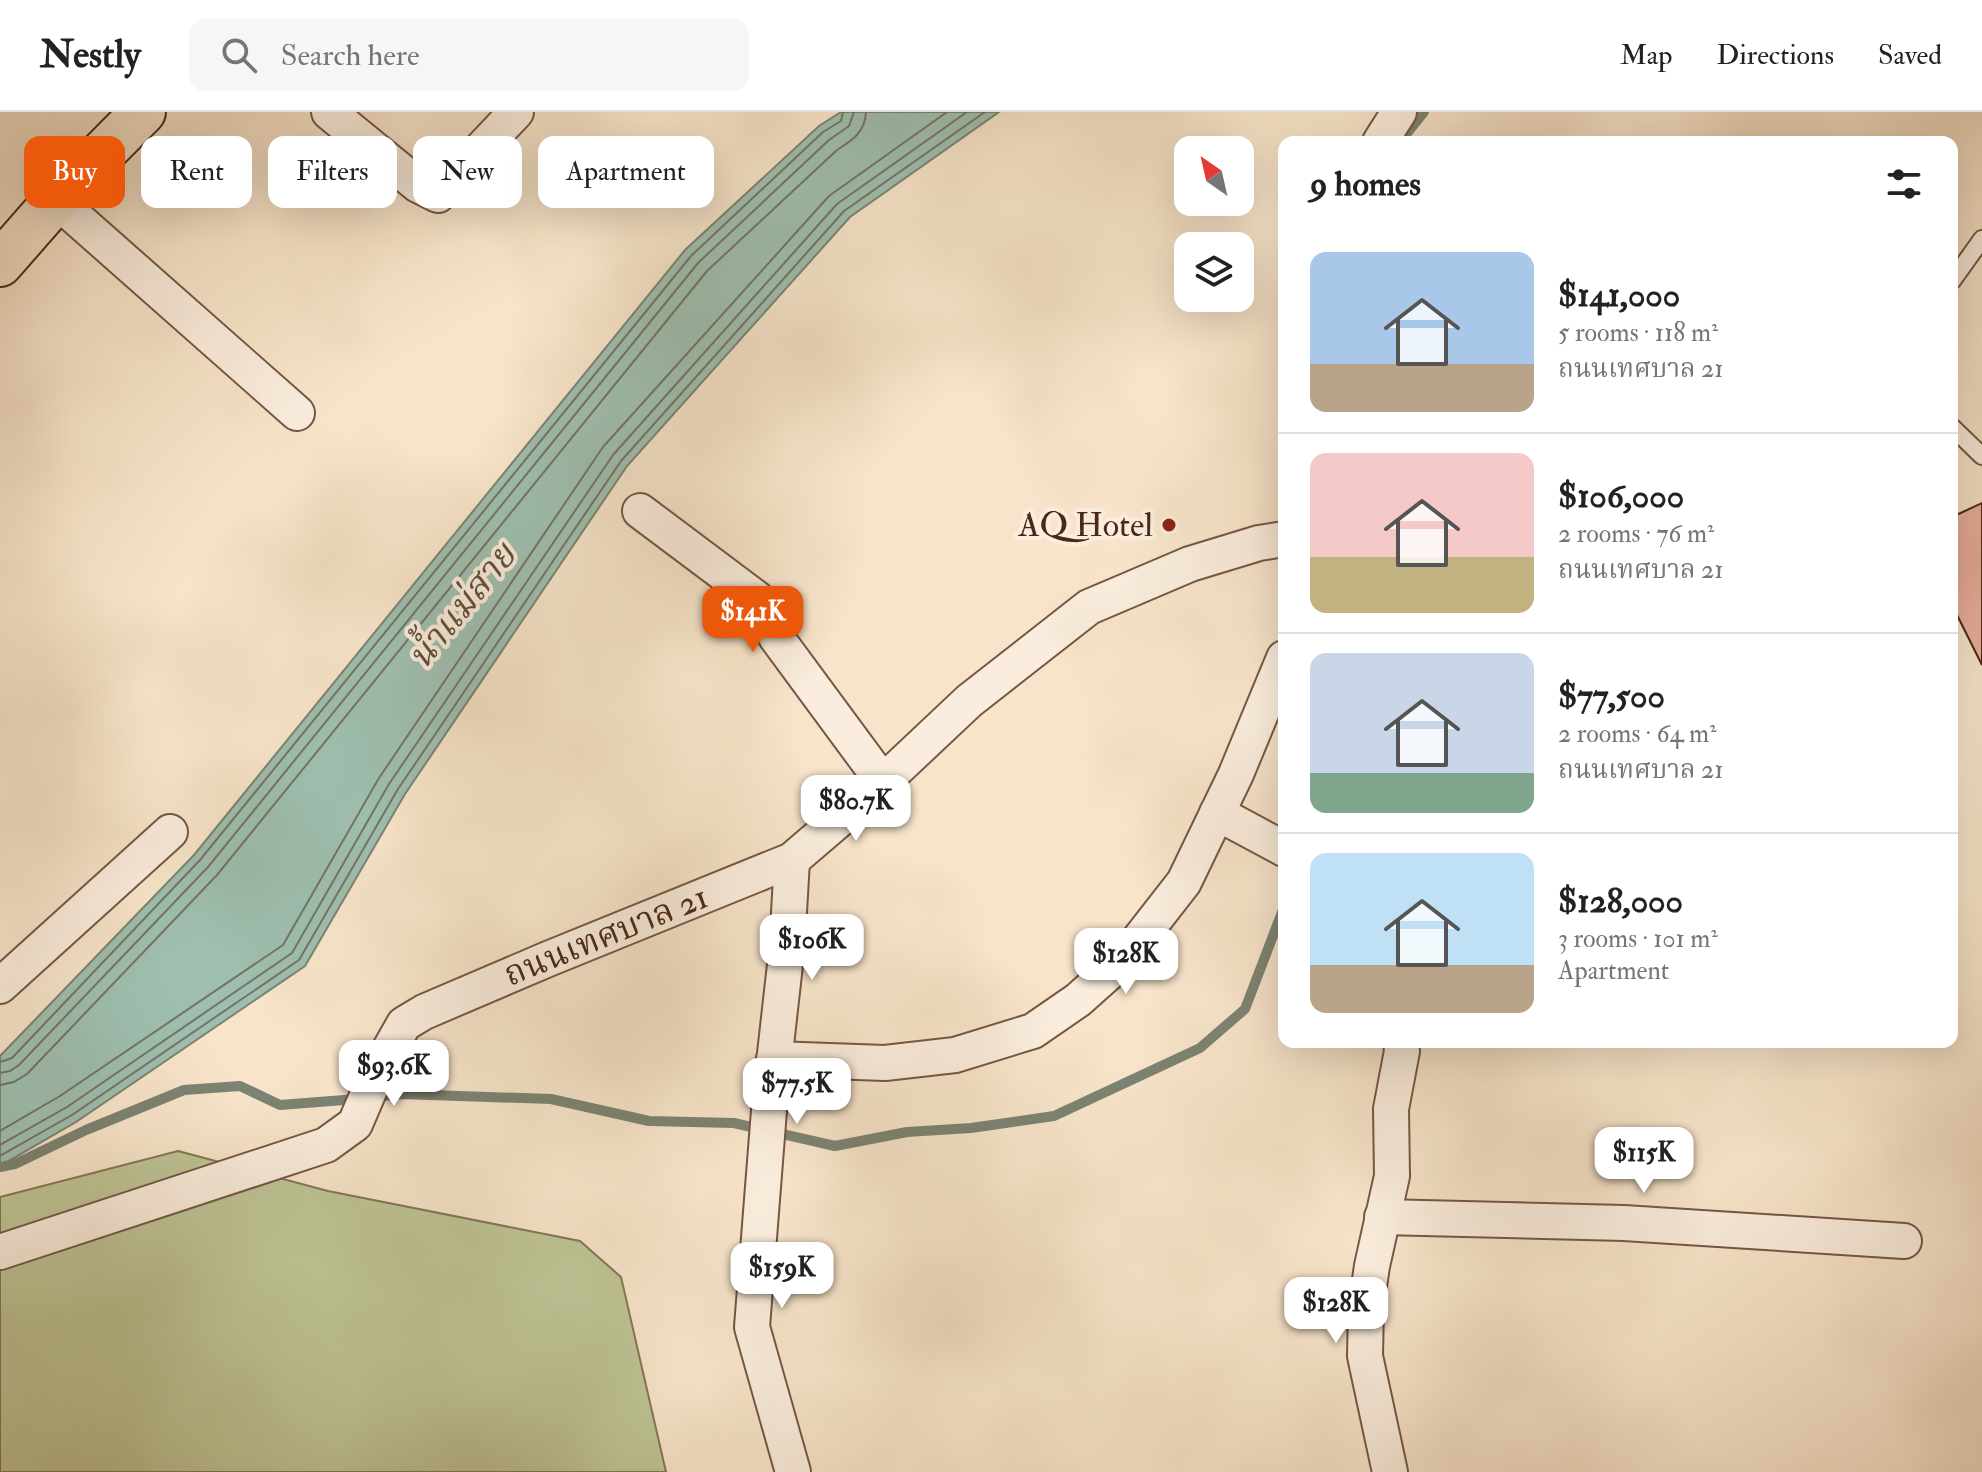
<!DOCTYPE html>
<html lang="en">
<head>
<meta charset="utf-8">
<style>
  :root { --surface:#fff; --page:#f6f6f6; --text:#222; --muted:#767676; --line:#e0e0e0; --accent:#ea580c }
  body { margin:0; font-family:"IM FELL Double Pica","Noto Serif Thai",serif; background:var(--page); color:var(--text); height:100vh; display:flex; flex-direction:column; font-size:30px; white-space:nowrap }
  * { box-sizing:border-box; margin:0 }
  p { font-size:26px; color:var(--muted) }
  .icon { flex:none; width:44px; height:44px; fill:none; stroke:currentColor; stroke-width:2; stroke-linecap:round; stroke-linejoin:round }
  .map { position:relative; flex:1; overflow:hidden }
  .drawer { position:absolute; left:1278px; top:24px; width:680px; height:912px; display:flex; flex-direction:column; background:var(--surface); border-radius:16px; box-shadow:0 8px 32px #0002 }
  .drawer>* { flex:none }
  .banner { position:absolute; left:24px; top:24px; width:760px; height:72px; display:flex; gap:16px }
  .needle { width:52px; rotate:326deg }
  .tools { position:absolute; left:1174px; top:24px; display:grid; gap:16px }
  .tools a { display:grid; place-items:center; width:80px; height:80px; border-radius:16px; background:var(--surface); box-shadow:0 8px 32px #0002; font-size:40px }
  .price { position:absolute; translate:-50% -68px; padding:0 18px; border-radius:16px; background:#fff; color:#222; font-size:26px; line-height:52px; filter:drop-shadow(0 2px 4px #0008) }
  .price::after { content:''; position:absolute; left:50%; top:48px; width:24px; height:18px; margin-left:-12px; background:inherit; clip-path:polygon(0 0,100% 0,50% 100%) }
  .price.on { background:var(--accent); color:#fff }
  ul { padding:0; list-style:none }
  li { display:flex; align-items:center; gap:24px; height:200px; padding:0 32px }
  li+li { border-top:2px solid var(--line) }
  li span { display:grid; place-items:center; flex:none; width:224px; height:160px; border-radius:16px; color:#555 }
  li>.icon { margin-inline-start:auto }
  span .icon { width:96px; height:96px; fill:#fffc; stroke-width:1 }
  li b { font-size:34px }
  h2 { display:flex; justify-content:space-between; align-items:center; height:96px; padding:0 32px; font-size:34px }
  .pill { padding:0 28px; border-radius:16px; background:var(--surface); box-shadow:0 8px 32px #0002; font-size:28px; line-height:72px }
  .pill.on { background:var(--accent); color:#fff }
  header { display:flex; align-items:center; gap:48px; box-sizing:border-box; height:112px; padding:0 40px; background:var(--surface); border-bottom:2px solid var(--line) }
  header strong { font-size:38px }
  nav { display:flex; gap:44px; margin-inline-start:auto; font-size:28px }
  .search { width:560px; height:72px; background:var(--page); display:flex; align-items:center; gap:20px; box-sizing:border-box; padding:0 28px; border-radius:16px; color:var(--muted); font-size:30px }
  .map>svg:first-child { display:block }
  .green { fill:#bec496; stroke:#847656; stroke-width:2 }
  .water { fill:#9ebfb0; stroke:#7c8372; stroke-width:2 }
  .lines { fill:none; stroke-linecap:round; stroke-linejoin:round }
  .shore { stroke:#747463; stroke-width:2 }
  .stream { stroke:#7c8372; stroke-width:10 }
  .building { fill:#eab09d; stroke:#4a2816; stroke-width:2 }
  .service-casing { stroke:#755743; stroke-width:20 }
  .minor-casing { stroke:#755743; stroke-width:38 }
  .primary-casing { stroke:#4a2816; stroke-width:48 }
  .service { stroke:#faeddd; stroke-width:16 }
  .minor { stroke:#faeddd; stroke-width:34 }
  .primary { stroke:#f7e4ca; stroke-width:44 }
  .poi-dot { fill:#8f2418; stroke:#faeddd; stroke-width:3 }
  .labels { text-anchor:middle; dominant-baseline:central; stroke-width:8; stroke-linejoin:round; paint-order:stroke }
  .poi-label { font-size:34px; fill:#4a2816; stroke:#faeddd; text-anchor:end }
  .street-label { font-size:34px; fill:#4a2816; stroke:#faeddd }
  .water-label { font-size:36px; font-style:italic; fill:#5f4e3c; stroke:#faeddd }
</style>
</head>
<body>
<header>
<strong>Nestly</strong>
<div class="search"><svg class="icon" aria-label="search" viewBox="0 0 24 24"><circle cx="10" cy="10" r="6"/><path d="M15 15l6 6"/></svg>Search here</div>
<nav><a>Map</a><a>Directions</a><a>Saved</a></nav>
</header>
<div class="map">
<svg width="1982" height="1360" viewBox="0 0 1982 1360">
  <rect width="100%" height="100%" fill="#f7e4ca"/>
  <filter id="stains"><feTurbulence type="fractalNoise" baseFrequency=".0025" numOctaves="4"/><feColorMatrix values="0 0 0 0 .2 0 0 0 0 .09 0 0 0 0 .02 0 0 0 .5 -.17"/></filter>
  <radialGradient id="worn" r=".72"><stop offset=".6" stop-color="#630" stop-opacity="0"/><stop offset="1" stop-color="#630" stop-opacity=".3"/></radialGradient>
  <polygon class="green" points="178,1039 328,1079 580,1129 621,1165 666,1360 0,1360 0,1085"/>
  <polygon class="water" points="841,0 999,0 850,105 627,354 405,682 305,854 76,1010 0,1054 0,944 194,743 685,138 819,14"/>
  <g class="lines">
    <g class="shore">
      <polyline points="0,950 12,946 200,748 691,144 823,20 841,9 843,0"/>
      <polyline points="0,961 10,959 19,953 208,755 698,151 829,28 849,14 854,0"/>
      <path d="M 0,973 L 14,970 L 27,962 L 217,763 L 707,159 L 837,38 C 853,28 865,20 866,0"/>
      <polyline points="0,1019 60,984 283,833 379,666 603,335 829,84 947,0"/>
      <polyline points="0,1033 67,995 292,841 389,672 613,343 837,92 967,0"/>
      <polyline points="0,1044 72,1003 299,848 398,677 621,349 844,99 985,0"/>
    </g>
    <g class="stream">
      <polyline points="1400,30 1424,0"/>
      <polyline points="373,985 401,982 551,987 649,1009 734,1011 835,1034 907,1020 971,1016 1054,1004 1200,936 1245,897 1284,795"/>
      <polyline points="0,1055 15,1052 86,1018 184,978 240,974 280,993 357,987"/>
    </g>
  </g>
  <polygon class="building" points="1982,391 1982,553 1952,493 1952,405"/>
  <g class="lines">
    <g class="service-casing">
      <g id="service">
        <polyline points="1952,169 1982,127"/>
        <polyline points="1952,315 1982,344"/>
      </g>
    </g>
    <g class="minor-casing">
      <g id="minor">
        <polyline points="329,0 418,73 438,83 516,0"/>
        <polyline points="1380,30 1399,0"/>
        <polyline points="56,88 297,301"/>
        <polyline points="640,399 756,486 765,495 776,525 883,670"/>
        <polyline points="1217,701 1284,737"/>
        <polyline points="792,748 787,835 770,986 752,1215 793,1360"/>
        <polyline points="0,874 170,720"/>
        <polyline points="774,947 885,951 955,943 1033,919 1078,888 1124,847 1184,770 1236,662 1284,546"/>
        <polyline points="1382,1105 1624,1111 1904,1129"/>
        <polyline points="0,1140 326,1033 355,1012 379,956 404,912 424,900 548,847 792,748 883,670 969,589 1089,495 1190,452 1259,431 1284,427"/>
        <polyline points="1390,1360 1365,1244 1366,1195 1372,1154 1392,1064 1391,997 1402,939 1401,930"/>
      </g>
    </g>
    <g class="primary-casing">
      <polyline id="primary" points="0,152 56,88 143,0"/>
    </g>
    <use href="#service" class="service"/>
    <use href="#minor" class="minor"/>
    <use href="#primary" class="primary"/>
  </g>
  <circle class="poi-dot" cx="1169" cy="413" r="8"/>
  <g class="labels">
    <g class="poi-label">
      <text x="1153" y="413">AQ Hotel</text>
    </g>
    <g class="street-label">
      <text transform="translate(606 824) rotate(-22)">ถนนเทศบาล 21</text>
    </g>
    <g class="water-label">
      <text transform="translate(462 494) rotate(-51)">น้ำแม่สาย</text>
    </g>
  </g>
  <rect width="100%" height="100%" filter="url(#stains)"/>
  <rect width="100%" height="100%" fill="url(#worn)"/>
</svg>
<div class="tools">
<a><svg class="needle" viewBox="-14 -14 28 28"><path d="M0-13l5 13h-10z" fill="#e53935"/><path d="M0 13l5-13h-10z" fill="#767676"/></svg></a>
<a><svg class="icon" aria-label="layers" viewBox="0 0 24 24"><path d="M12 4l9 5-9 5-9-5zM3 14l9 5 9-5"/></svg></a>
</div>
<b class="price on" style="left:753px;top:542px">$141K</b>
<b class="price" style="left:856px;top:731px">$80.7K</b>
<b class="price" style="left:812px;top:870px">$106K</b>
<b class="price" style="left:1126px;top:884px">$128K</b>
<b class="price" style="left:394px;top:996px">$93.6K</b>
<b class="price" style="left:797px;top:1014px">$77.5K</b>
<b class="price" style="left:1644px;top:1083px">$115K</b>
<b class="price" style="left:782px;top:1198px">$159K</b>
<b class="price" style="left:1336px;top:1233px">$128K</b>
<div class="banner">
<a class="pill on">Buy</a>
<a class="pill">Rent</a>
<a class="pill">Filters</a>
<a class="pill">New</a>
<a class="pill">Apartment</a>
</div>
<section class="drawer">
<h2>9 homes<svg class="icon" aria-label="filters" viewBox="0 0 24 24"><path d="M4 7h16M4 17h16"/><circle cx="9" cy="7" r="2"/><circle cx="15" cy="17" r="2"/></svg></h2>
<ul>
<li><span style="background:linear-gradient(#a9c7e8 70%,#b9a48a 0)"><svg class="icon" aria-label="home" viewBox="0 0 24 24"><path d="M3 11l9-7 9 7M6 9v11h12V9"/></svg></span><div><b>$141,000</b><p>5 rooms · 118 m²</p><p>ถนนเทศบาล 21</p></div></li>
<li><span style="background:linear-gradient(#f6c9c9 65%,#c2b280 0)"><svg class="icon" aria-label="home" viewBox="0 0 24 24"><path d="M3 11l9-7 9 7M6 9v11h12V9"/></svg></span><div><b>$106,000</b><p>2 rooms · 76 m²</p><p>ถนนเทศบาล 21</p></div></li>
<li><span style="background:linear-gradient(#c9d6e8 75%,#7fa58c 0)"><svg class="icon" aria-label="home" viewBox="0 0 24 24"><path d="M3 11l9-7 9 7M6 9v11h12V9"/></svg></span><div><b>$77,500</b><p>2 rooms · 64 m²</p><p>ถนนเทศบาล 21</p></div></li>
<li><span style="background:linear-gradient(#bfe0f5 70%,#b9a48a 0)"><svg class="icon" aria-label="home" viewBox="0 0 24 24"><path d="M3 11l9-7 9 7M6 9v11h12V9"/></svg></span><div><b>$128,000</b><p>3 rooms · 101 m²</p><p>Apartment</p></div></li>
</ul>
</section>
</div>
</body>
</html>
